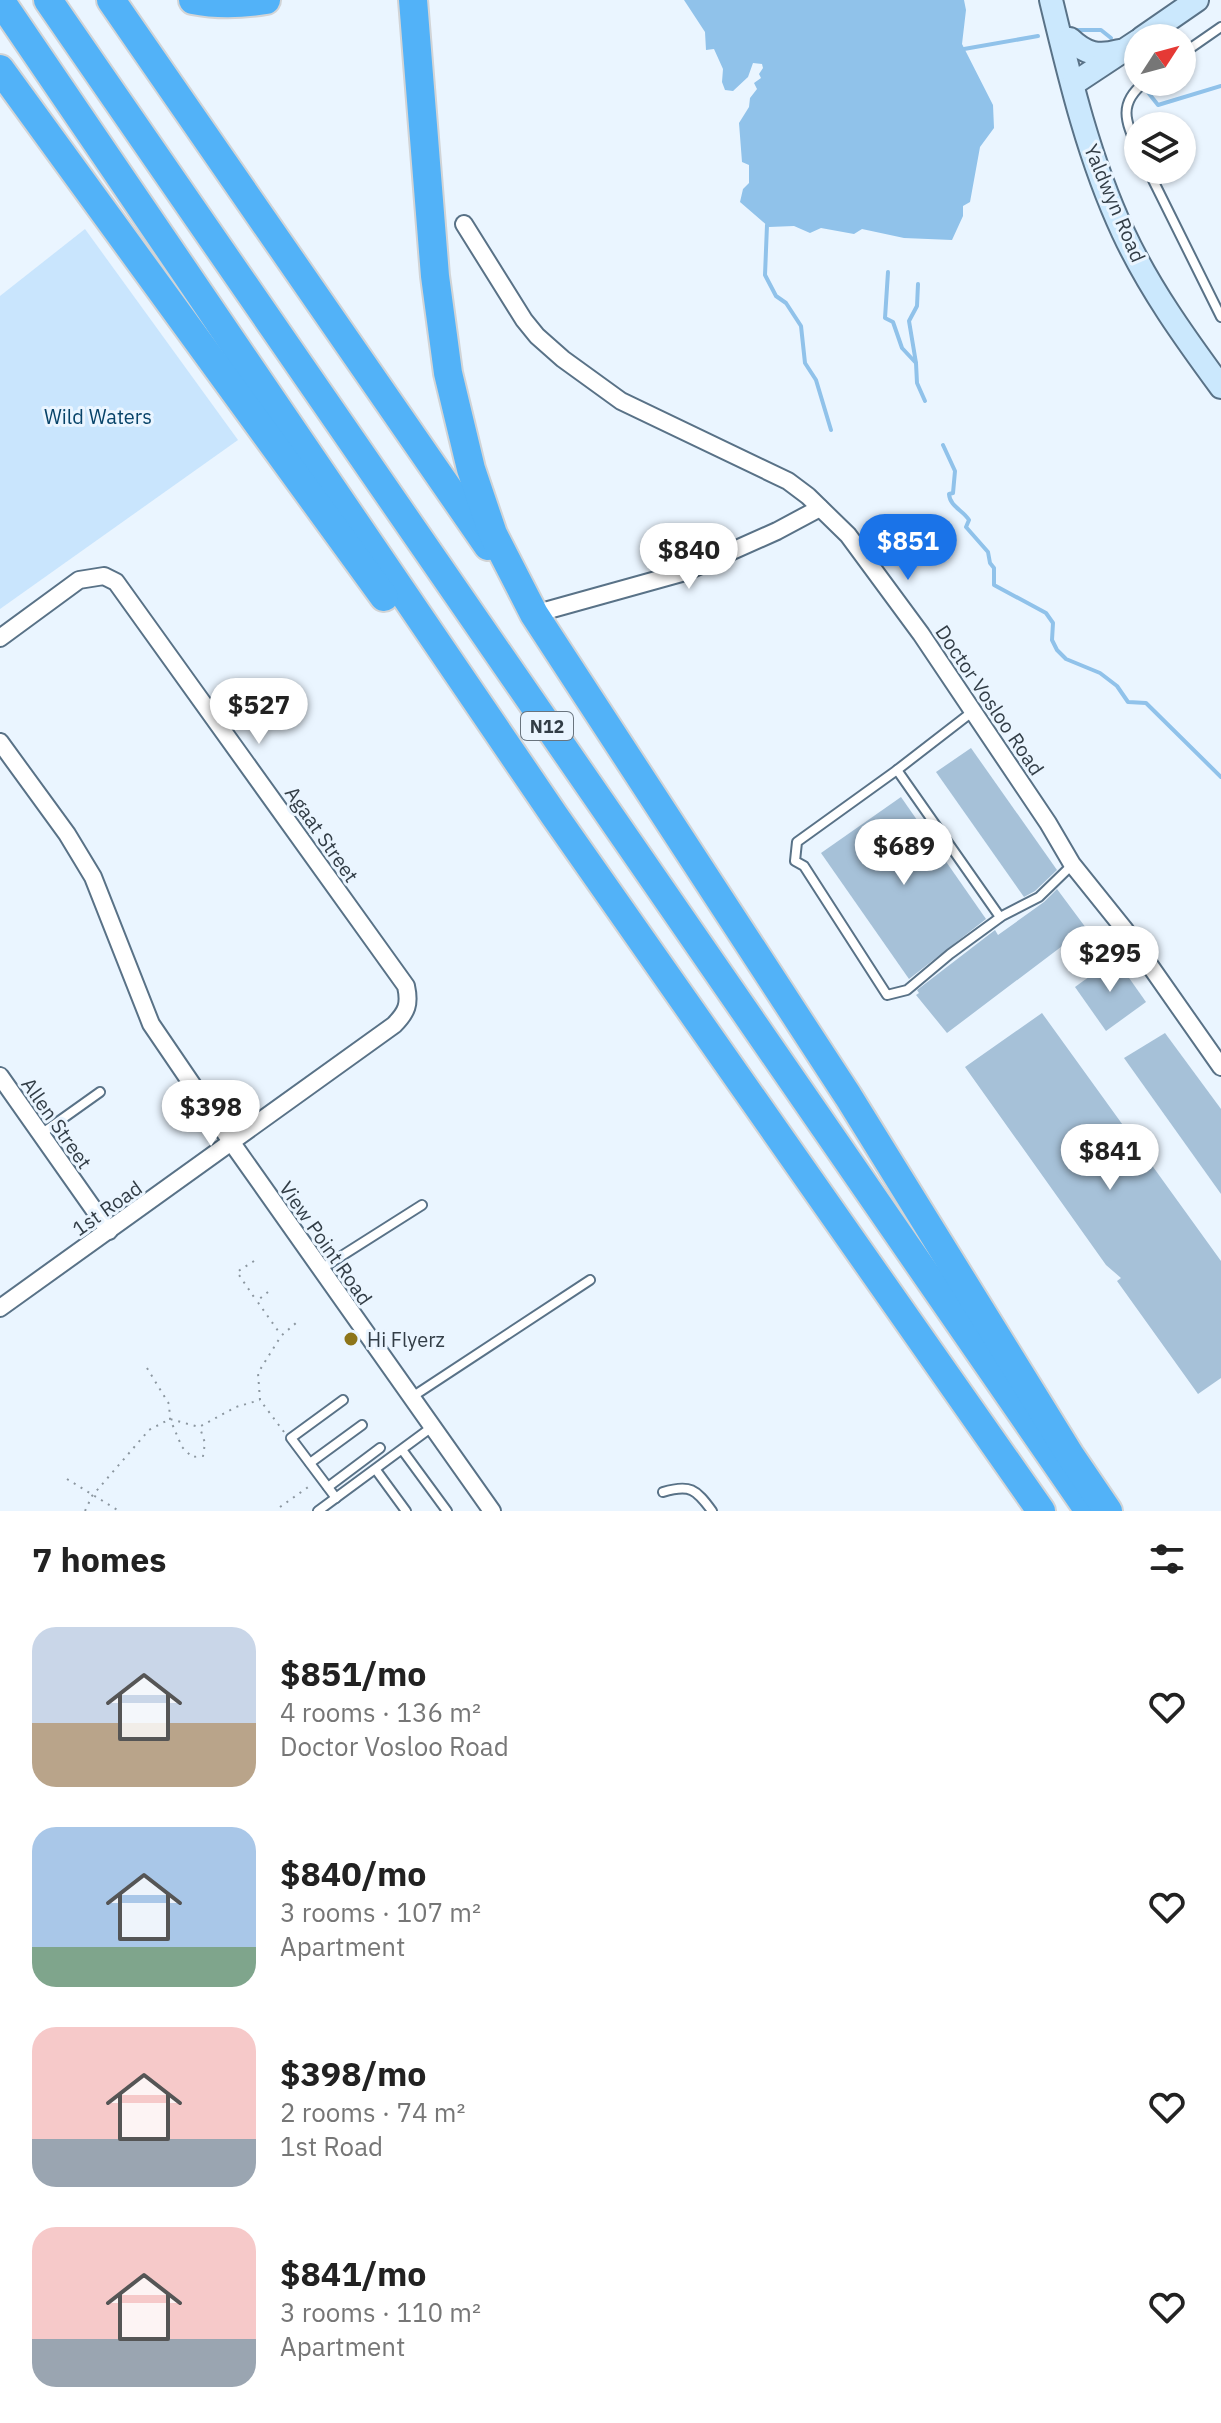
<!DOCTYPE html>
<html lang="en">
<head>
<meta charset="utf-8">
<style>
  :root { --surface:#fff; --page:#f6f6f6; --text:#222; --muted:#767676; --accent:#1a73e8 }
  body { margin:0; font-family:"IBM Plex Sans",sans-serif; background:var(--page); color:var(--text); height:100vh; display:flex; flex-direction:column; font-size:30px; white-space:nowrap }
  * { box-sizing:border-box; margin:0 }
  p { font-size:26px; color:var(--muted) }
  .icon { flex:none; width:44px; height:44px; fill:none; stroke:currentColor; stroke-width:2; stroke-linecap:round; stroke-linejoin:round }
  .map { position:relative; height:1511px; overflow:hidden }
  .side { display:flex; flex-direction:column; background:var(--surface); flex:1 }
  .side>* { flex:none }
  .needle { width:52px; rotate:54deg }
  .buttons { position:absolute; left:1124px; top:24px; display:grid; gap:16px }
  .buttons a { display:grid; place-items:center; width:72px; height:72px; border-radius:50%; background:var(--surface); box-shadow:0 2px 6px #0004; font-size:40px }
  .price { position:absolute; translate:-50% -68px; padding:0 18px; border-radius:28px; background:#fff; color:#222; font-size:26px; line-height:52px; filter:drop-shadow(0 2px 4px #0008) }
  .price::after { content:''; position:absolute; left:50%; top:48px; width:24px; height:18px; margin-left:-12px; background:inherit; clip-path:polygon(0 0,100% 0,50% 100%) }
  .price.on { background:var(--accent); color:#fff }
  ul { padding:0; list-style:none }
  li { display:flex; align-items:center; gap:24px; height:200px; padding:0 32px }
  li span { display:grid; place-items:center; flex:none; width:224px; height:160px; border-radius:24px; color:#555 }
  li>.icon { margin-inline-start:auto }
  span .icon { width:96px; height:96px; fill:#fffc; stroke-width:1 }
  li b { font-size:34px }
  h2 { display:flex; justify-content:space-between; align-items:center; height:96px; padding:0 32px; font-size:34px }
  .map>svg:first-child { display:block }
  .green { fill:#c9e5fd }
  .water { fill:#90c2ea }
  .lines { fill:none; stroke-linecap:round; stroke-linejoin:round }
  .stream { stroke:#90c2ea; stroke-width:4 }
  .building { fill:#a6c1d8 }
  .lane-casing { stroke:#597287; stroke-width:12 }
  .street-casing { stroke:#597287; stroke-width:20 }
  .secondary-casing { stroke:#597287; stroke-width:26 }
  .highway-casing { stroke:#d2d4d6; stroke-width:32 }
  .path { stroke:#8c97a0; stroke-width:2; stroke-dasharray:2 6; stroke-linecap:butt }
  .lane { stroke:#fff; stroke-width:8 }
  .street { stroke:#fff; stroke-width:16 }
  .secondary { stroke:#cbe8fd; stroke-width:22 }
  .highway { stroke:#52b2f8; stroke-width:28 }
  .poi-dot { fill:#8d751a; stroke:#eaf5ff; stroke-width:3 }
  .labels { text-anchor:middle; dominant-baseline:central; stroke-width:6; stroke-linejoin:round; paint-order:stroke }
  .shield { fill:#eaf5ff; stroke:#69747e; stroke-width:2 }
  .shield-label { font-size:18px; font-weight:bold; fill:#323d46 }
  .street-label { font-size:20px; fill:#323d46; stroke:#eaf5ff }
  .park-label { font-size:20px; fill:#074369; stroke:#eaf5ff }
  .poi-label { font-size:20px; fill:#323d46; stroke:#eaf5ff; text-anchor:start }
</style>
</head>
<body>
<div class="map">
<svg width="1221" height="1511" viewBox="0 0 1221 1511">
  <rect width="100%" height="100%" fill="#eaf5ff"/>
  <polygon class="green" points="85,229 238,440 0,609 0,296"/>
  <polygon class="water" points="684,0 964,0 966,10 962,44 993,105 994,128 980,147 970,202 963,206 963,216 952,240 904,238 862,229 854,234 821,228 810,233 794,226 769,227 740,202 743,189 749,183 749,165 742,162 739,123 749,107 750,98 757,89 754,83 761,78 759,74 763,68 762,64 753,63 748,77 733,91 725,90 722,82 723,69 714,49 706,50 705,32"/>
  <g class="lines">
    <g class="stream">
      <polyline points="1073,30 1101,30 1111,38"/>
      <polyline points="964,49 1038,36"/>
      <polyline points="1143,86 1158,105 1221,86"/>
      <polyline points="767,225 765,275 776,296 786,303 801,326 805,363 816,380 831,430"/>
      <polyline points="888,272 885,318 893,322 902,348 916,363 917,383 925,401"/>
      <polyline points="916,363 909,321 917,306 918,284"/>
      <path d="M 943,445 L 955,471 L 953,493 L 949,494 C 950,507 963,510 969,520 L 966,527 L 988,552 L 990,563 L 994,568 L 994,585 L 1046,613 L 1053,623 L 1052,640 L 1057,650 L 1066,659 L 1100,673 L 1117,686 L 1128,702 L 1146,703 L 1221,777"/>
    </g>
  </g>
  <g class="building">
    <polygon points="971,748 1057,870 1035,891 1024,897 936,772"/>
    <polygon points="901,797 986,919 909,979 821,853"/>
    <polygon points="1057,889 1086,928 947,1033 916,995 919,993 917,990 995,930 998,935 1044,902"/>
    <polygon points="1115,958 1146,1002 1106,1031 1075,987"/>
    <polygon points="1042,1013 1221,1261 1221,1378 1198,1394 1117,1281 1121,1278 1106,1265 965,1067"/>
    <polygon points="1165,1033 1221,1109 1221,1194 1124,1058"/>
  </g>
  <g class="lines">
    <g class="lane-casing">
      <g id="lane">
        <polyline points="1182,54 1221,27"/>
        <path d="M 1138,149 C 1125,121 1118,103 1145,82"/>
        <polyline points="1148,170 1221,317"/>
        <polyline points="972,712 897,770 797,842 795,861 804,866 887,995 907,990 950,954 1002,916 1039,897 1072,865"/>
        <polyline points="897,770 1000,917"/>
        <polyline points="1106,934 1125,931"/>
        <polyline points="41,1134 100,1092"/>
        <polyline points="321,1269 422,1205"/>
        <polyline points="412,1397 590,1280"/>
        <polyline points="403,1451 447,1511"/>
        <polyline points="310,1463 362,1425"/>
        <polyline points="376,1470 406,1511"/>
        <polyline points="328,1487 380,1448"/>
        <path d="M 663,1492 C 690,1484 696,1489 712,1511"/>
        <polyline points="336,1498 291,1438 343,1400"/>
        <polyline points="318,1511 432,1427"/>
      </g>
    </g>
    <g class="street-casing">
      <g id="street">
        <polyline points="464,224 524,320 537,336 563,359 621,401 788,481 808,496 848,535 921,634 1048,823 1072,864 1125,930 1221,1067"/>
        <polyline points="534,614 685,572 777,531 820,508"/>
        <path d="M 0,638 L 79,580 L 104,576 L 116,582 L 406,986 C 410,1004 407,1012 394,1025 L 0,1308"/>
        <polyline points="0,742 67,834 93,877 151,1024 232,1143 492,1511"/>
        <polyline points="0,1076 109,1231"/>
      </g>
    </g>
    <g class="secondary-casing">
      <g id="secondary">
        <path d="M 1051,0 C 1070,79 1089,159 1123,232 C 1149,288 1185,338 1221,387"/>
        <polyline points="1142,38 1197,0"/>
        <path d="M 1070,39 C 1086,54 1098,57 1119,51"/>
        <polyline points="1073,84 1138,41"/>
      </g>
    </g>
    <g class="highway-casing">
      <g id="highway">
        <polyline points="0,0 554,815 1041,1511"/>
        <polyline points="48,0 1089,1511"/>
        <polyline points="111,0 488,546"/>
        <path d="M 193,0 C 218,5 242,4 266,0"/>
        <polyline points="413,0 435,276 448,373 471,469 493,534 534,614 848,1096 1070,1455 1108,1511"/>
        <polyline points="0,69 384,597"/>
      </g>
    </g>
    <g class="path">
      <polyline points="254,1261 237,1272 256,1300"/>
      <polyline points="268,1292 257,1301 281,1335"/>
      <polyline points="147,1368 169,1404 170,1419 182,1447 192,1457 203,1456 205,1443 200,1428"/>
      <polyline points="284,1432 260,1400 258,1373 281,1336 296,1323"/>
      <polyline points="67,1479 119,1511"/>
      <polyline points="280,1507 311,1485"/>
      <polyline points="85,1511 92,1496 149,1430 170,1419 199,1427 236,1407 260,1400"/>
    </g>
    <use href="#lane" class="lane"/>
    <use href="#street" class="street"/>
    <use href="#secondary" class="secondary"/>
    <use href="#highway" class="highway"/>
  </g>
  <circle class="poi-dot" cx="351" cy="1339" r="8"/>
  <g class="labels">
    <rect class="shield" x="521" y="712" width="52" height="28" rx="6"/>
    <g class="shield-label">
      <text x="547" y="726">N12</text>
    </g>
    <g class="street-label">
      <text transform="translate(1115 203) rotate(67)">Yaldwyn Road</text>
      <text transform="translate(990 700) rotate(56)">Doctor Vosloo Road</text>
      <text transform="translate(322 834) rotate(55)">Agaat Street</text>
      <text transform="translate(57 1123) rotate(55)">Allen Street</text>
      <text transform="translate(107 1208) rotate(-35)">1st Road</text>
      <text transform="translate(326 1243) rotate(55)">View Point Road</text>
    </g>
    <g class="park-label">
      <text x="98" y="416">Wild Waters</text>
    </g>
    <g class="poi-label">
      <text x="367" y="1339">Hi Flyerz</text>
    </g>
  </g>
</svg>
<div class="buttons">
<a><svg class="needle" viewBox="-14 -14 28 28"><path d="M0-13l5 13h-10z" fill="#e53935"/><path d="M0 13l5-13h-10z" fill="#767676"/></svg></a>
<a><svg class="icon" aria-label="layers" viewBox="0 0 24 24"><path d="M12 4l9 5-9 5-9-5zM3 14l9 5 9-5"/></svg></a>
</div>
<b class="price on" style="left:908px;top:582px">$851</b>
<b class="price" style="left:689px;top:591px">$840</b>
<b class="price" style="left:259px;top:746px">$527</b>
<b class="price" style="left:904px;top:887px">$689</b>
<b class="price" style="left:1110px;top:994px">$295</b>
<b class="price" style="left:211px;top:1148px">$398</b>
<b class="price" style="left:1110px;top:1192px">$841</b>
</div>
<section class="side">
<h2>7 homes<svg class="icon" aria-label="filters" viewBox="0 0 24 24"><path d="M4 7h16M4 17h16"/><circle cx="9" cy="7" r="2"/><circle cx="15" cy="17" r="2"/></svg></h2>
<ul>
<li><span style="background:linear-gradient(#c9d6e8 60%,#b9a48a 0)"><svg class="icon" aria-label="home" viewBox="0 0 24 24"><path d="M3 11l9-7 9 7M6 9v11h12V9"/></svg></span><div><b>$851/mo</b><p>4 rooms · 136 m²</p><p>Doctor Vosloo Road</p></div><svg class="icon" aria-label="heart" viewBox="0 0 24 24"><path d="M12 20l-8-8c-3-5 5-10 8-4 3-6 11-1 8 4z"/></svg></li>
<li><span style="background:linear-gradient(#a9c7e8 75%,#7fa58c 0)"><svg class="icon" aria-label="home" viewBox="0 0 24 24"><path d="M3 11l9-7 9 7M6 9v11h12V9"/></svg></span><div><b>$840/mo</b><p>3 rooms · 107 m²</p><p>Apartment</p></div><svg class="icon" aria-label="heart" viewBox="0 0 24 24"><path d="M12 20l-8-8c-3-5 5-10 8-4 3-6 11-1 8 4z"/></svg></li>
<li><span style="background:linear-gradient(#f6c9c9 70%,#9aa5b1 0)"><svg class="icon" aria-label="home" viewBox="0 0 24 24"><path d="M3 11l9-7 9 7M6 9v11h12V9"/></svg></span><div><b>$398/mo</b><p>2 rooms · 74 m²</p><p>1st Road</p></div><svg class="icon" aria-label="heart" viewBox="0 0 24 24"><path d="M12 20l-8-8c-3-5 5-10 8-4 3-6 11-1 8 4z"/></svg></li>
<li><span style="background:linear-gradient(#f6c9c9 70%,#9aa5b1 0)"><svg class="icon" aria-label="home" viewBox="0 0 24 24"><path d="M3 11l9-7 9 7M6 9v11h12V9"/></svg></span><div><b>$841/mo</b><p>3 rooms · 110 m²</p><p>Apartment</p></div><svg class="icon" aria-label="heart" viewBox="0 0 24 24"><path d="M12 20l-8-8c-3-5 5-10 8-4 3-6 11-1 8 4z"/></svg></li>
</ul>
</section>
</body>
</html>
